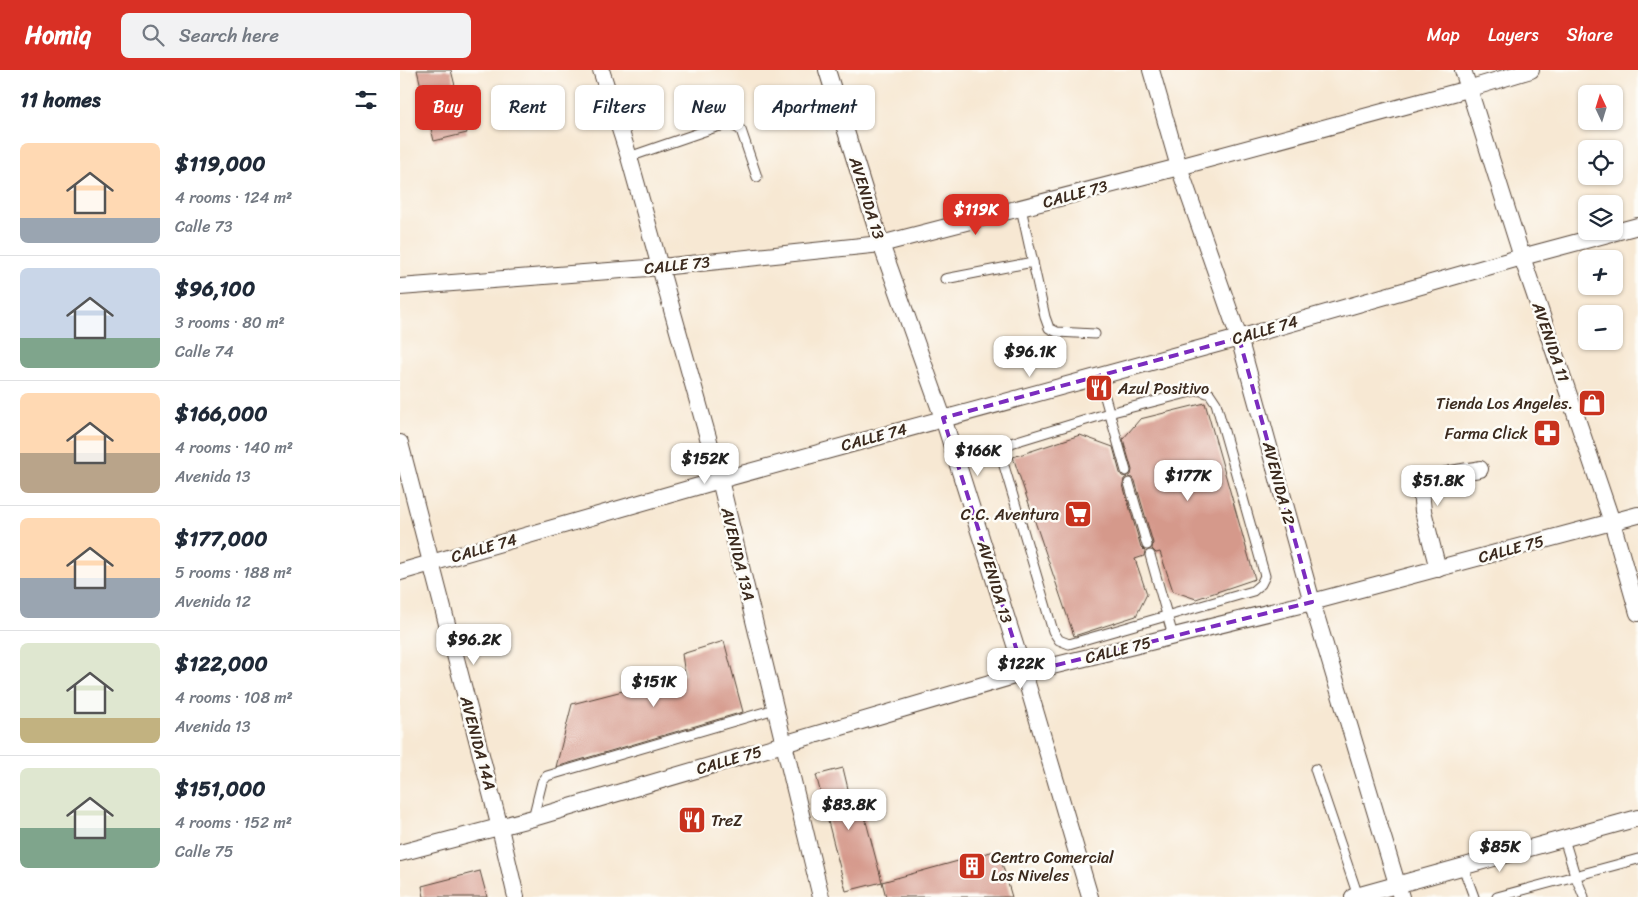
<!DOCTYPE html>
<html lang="en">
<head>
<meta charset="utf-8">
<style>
  :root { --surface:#fff; --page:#f2f2f3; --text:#1f2937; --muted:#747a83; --line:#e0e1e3; --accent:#d93025 }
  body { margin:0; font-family:Sriracha,sans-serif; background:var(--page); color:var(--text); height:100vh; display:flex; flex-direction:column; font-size:19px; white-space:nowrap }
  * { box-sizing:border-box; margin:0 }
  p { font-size:16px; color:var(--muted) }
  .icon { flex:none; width:28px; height:28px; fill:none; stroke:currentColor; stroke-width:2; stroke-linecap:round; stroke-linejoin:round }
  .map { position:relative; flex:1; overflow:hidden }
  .panel { display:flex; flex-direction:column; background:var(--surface); width:400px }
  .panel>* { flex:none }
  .banner { position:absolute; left:15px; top:15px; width:475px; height:45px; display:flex; gap:10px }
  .needle { width:32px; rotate:356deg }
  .buttons { position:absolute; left:1178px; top:15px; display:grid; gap:10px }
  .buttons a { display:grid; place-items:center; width:45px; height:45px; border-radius:8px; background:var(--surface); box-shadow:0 1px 4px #0004; font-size:25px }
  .price { position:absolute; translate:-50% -42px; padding:0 11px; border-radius:10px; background:#fff; color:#222; font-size:16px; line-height:32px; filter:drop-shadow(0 1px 2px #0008) }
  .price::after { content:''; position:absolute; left:50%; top:30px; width:15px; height:11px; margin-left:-8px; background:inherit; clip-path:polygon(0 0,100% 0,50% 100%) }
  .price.active { background:var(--accent); color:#fff }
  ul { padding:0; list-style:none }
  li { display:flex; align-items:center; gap:15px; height:125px; padding:0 20px }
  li+li { border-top:1px solid var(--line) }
  li span { display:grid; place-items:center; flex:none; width:140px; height:100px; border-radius:8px; color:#555 }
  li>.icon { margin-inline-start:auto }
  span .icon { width:60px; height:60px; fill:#fffc; stroke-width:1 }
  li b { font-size:21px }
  h2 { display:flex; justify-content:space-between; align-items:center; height:60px; padding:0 20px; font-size:21px }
  .chip { padding:0 18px; border-radius:8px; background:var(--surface); box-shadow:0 1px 4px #0004; font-size:18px; line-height:45px }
  .chip.active { background:var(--accent); color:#fff }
  header { display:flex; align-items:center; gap:30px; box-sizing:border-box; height:70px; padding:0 25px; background:var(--accent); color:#fff }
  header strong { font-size:24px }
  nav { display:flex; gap:28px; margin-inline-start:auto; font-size:18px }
  .search { width:350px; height:45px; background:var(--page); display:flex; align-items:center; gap:12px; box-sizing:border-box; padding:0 18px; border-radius:8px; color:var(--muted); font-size:19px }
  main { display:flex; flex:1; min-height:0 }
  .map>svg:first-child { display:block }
  .building { fill:#d5998b }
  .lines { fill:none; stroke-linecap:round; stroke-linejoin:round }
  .lane-casing { stroke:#574639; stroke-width:11 }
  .street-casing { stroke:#574639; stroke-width:18 }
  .lane { stroke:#fff; stroke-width:9 }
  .street { stroke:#fff; stroke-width:16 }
  .marked { fill:none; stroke:#7b2cbf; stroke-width:4; stroke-dasharray:10 6; stroke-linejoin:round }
  .labels { text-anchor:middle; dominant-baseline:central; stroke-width:5; stroke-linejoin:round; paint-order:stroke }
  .street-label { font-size:16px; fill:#3b2a1e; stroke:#fdfcf7 }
  .poi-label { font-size:16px; fill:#3b2a1e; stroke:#fdfcf7; text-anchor:start }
</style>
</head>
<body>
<header>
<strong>Homiq</strong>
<div class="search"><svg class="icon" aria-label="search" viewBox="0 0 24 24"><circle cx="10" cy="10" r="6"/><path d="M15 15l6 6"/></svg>Search here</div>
<nav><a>Map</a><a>Layers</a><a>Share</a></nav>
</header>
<main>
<section class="panel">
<h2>11 homes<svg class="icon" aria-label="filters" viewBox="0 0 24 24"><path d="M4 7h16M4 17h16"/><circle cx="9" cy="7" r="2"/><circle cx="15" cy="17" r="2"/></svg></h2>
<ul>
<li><span style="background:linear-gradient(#ffd9b3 75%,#9aa5b1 0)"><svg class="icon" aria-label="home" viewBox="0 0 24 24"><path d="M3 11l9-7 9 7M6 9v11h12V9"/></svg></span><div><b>$119,000</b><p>4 rooms · 124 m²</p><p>Calle 73</p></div></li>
<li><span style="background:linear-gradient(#c9d6e8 70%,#7fa58c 0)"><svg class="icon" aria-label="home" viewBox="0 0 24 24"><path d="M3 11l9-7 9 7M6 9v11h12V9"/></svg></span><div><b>$96,100</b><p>3 rooms · 80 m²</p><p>Calle 74</p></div></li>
<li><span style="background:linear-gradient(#ffd9b3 60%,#b9a48a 0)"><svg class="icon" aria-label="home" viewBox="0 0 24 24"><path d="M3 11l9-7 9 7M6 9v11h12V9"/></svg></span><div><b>$166,000</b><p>4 rooms · 140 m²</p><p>Avenida 13</p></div></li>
<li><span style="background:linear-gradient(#ffd9b3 60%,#9aa5b1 0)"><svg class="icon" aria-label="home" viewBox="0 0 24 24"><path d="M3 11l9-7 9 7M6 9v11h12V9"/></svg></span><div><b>$177,000</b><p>5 rooms · 188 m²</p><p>Avenida 12</p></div></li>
<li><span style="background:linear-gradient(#dfe7d0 75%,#c2b280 0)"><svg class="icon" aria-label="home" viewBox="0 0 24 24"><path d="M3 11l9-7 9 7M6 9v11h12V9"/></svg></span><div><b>$122,000</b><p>4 rooms · 108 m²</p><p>Avenida 13</p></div></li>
<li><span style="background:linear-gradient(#dfe7d0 60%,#7fa58c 0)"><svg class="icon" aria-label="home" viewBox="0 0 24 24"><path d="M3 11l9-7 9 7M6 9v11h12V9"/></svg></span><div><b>$151,000</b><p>4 rooms · 152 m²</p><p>Calle 75</p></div></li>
</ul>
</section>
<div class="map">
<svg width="1238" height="827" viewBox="0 0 1238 827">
  <rect width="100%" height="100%" fill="#fdfcf7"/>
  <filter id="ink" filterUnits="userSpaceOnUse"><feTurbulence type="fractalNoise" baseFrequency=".02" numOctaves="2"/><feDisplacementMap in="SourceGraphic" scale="10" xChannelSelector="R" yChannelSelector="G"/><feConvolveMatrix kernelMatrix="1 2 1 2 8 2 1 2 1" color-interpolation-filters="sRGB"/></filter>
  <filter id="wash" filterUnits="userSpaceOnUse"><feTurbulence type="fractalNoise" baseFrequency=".0096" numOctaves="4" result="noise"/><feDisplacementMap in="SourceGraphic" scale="20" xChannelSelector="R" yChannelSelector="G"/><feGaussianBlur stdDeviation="1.12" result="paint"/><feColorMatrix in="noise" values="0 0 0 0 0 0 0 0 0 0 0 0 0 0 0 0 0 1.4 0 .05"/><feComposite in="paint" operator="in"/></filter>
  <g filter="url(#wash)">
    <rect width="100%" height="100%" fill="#f7e8d3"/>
    <g id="blocks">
      <g class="building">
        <polygon points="17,0 51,0 67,63 34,71"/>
        <polygon points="805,333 855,509 796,529 773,521 760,482 756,483 752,479 753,473 735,411 733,408 728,407 731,405 732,400 723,369 740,349"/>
        <polygon points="680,365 713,377 720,403 722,406 727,407 724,409 723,415 741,477 745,481 744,486 735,489 747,524 736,546 674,566 613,387"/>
        <polygon points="324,571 343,642 156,697 172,634 285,605 282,584"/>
        <polygon points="443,698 449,723 458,721 482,812 446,821 416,705"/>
        <polygon points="598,780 612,827 486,827 482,812"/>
        <polygon points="80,801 87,827 24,827 22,816"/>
      </g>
    </g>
  </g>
  <g filter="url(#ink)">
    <use href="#blocks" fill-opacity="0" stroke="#574639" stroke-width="1"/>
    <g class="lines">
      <g class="lane-casing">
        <g id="lane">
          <polyline points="229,87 316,57 330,54 341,60 357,107"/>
          <polyline points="621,138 645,247 649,258 657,262 695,264"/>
          <polyline points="545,209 633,192"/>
          <polyline points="699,306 726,401"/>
          <polygon points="799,320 810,324 816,333 865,506 861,514 853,521 669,574 659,570 653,561 602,389 605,380 611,373 709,343"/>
          <polyline points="729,413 747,475"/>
          <polyline points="750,485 773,566"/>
          <polyline points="915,699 958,826"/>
          <polyline points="133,748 142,712 147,706 375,639"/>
          <polyline points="1164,769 1175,805 1184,827"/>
          <polyline points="1063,797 1074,827"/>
          <polyline points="1097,827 1238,789"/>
        </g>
      </g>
      <g class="street-casing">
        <g id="street">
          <polyline points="201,0 229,87 320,410 421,827"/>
          <polyline points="427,0 481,174 543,348 624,603 690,827"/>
          <polyline points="751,0 779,97 839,268 912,532 1001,827"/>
          <polyline points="1063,0 1122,187 1212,452 1238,543"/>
          <polyline points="0,217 261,197 481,174 779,97 1068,19 1131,0"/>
          <polyline points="0,373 100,758 116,827"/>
          <path d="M 1038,499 L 1023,441 L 1021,421 C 1032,403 1061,403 1080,399"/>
          <polyline points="0,502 320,410 839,268 1122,187 1238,156"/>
          <polyline points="0,783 133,748 624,603 912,532 1238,445"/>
          <polyline points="953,827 1238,748"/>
        </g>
      </g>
      <use href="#lane" class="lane"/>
      <use href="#street" class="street"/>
    </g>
  </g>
  <path class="marked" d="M 839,268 L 912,532 L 624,603 L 543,348 Z"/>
  <defs>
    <g id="restaurant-square" transform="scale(1.4375)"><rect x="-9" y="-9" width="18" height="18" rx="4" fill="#c8321e" stroke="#fdfcf7"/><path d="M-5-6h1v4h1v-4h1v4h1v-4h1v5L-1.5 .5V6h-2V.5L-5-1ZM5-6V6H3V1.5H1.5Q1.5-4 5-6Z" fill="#fff"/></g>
    <g id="shop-square" transform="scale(1.4375)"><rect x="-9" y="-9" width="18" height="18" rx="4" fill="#c8321e" stroke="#fdfcf7"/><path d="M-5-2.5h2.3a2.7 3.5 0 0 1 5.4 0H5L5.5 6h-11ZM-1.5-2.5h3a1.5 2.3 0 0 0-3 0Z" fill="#fff"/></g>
    <g id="pharmacy-square" transform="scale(1.4375)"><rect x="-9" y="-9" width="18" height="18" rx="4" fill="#c8321e" stroke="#fdfcf7"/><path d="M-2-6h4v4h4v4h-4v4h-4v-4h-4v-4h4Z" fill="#fff"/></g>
    <g id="supermarket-square" transform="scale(1.4375)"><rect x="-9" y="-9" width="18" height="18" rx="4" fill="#c8321e" stroke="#fdfcf7"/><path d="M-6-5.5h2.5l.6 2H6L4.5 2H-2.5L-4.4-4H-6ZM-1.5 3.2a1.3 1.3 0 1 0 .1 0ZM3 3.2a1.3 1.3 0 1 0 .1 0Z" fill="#fff"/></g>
    <g id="building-square" transform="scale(1.4375)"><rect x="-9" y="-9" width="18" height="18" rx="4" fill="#c8321e" stroke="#fdfcf7"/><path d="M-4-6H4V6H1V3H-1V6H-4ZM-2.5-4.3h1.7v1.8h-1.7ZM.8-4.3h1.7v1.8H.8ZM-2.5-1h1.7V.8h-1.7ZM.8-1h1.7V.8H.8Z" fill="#fff"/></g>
  </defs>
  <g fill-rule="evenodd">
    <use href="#restaurant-square" x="699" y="318"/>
    <use href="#shop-square" x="1192" y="333"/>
    <use href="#pharmacy-square" x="1147" y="363"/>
    <use href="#supermarket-square" x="678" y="444"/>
    <use href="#restaurant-square" x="292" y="750"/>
    <use href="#building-square" x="572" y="796"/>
  </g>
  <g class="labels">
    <g class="street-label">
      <text transform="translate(675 124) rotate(-15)">CALLE 73</text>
      <text transform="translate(467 128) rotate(73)">AVENIDA 13</text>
      <text transform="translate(277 195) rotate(-6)">CALLE 73</text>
      <text transform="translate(865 260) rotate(-16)">CALLE 74</text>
      <text transform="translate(1151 272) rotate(71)">AVENIDA 11</text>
      <text transform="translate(474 367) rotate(-15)">CALLE 74</text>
      <text transform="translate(879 413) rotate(75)">AVENIDA 12</text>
      <text transform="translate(84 478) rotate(-16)">CALLE 74</text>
      <text transform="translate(1111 479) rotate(-15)">CALLE 75</text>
      <text transform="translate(338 484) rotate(76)">AVENIDA 13A</text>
      <text transform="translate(595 512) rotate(73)">AVENIDA 13</text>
      <text transform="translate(718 580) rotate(-14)">CALLE 75</text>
      <text transform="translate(78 673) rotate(75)">AVENIDA 14A</text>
      <text transform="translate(329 690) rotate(-16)">CALLE 75</text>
    </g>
    <g class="poi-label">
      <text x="718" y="318">Azul Positivo</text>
      <text x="1173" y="333" text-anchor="end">Tienda Los Angeles.</text>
      <text x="1128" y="363" text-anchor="end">Farma Click</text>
      <text x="659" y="444" text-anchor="end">C.C. Aventura</text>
      <text x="311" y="750">TreZ</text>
      <text x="591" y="787">Centro Comercial<tspan x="591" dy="18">Los Niveles</tspan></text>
    </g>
  </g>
</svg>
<div class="buttons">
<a><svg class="needle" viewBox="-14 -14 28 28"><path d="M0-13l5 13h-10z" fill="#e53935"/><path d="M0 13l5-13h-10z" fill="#747a83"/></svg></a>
<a><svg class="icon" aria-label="locate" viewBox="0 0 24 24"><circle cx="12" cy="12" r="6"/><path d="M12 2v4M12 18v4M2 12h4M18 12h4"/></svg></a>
<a><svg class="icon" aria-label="layers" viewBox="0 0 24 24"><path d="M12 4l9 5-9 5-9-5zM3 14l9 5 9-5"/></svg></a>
<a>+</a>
<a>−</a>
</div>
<b class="price active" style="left:576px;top:166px">$119K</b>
<b class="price" style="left:630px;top:308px">$96.1K</b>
<b class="price" style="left:578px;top:407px">$166K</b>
<b class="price" style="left:305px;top:415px">$152K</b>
<b class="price" style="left:788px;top:432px">$177K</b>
<b class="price" style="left:1038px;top:437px">$51.8K</b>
<b class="price" style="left:74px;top:596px">$96.2K</b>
<b class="price" style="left:621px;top:620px">$122K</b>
<b class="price" style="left:254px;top:638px">$151K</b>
<b class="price" style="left:449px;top:761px">$83.8K</b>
<b class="price" style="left:1100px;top:803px">$85K</b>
<div class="banner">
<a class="chip active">Buy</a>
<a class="chip">Rent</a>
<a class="chip">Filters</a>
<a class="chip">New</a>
<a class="chip">Apartment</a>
</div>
</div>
</main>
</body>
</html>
